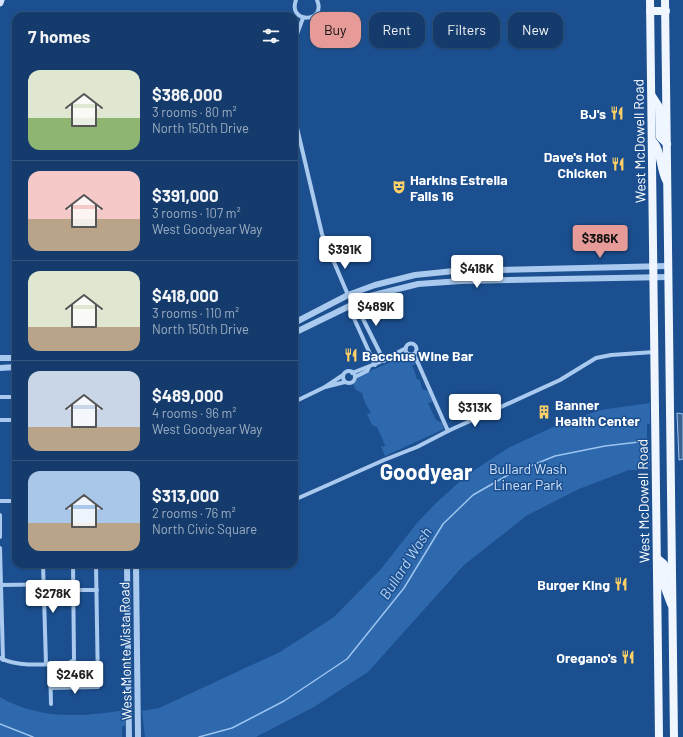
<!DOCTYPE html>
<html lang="en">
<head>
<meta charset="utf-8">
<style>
  :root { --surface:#143b6b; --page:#214673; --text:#f1f3f6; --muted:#9dadc1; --line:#33557e; --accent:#e69b98 }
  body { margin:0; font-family:Barlow,sans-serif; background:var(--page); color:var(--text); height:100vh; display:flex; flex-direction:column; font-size:15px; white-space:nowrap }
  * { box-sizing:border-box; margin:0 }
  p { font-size:13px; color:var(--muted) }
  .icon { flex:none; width:22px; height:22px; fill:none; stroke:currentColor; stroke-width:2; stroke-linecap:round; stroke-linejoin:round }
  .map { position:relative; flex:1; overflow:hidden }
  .side { position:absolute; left:12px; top:12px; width:286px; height:556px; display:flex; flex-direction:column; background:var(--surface); border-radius:12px; box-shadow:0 1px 3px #0004,0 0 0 1px var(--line) }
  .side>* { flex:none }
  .banner { position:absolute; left:310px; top:12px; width:313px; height:36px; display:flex; gap:8px }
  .price { position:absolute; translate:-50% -34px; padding:0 9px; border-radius:4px; background:#fff; color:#222; font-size:13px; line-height:26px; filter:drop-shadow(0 1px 2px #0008) }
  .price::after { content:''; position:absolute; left:50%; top:24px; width:12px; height:9px; margin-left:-6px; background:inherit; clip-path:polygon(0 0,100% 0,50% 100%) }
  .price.active { background:var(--accent); color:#111 }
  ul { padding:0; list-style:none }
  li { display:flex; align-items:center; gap:12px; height:100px; padding:0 16px }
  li+li { border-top:1px solid var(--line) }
  li span { display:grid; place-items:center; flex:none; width:112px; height:80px; border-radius:12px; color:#555 }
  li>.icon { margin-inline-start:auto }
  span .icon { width:48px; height:48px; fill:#fffc; stroke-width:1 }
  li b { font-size:17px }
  h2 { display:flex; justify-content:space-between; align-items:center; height:48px; padding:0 16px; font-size:17px }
  .pill { padding:0 14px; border-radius:12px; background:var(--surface); box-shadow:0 1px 3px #0004,0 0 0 1px var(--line); font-size:14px; line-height:36px }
  .pill.active { background:var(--accent); color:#111 }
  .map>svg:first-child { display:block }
  .green { fill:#2e69ad }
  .water { fill:#3c6290; stroke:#9cc4f0 }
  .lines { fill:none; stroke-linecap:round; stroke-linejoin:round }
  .stream { stroke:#9cc4f0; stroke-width:1.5 }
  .minor { stroke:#a9c9ee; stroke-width:4 }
  .tertiary { stroke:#a9c9ee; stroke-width:6 }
  .secondary { stroke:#d6e6fa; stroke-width:7 }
  .primary { stroke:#f0f6ff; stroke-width:8 }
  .labels { text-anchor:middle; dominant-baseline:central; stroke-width:3; stroke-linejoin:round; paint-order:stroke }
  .poi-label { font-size:14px; font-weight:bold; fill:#fff; stroke:#1b4f8f; text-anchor:end }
  .street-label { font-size:14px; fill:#fff; stroke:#1b4f8f }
  .park-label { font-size:14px; fill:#cfe3fa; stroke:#1b4f8f }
  .water-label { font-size:15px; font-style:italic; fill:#b5d3f5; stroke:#1b4f8f }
  .town-label { font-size:22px; font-weight:bold; fill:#fff; stroke:#1b4f8f }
</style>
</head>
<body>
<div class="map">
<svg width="683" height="737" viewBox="0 0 683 737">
  <rect width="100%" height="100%" fill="#1b4f8f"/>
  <g class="green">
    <polygon points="402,357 413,357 416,364 411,366 413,367 417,379 420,380 422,389 428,391 433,402 428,403 436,420 442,423 444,429 385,456 381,446 384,447 385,445 377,427 372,425 367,414 371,413 365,403 362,393 356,390 353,384 361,375"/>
    <polygon points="650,403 650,424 647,424 647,452 650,453 650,470 629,470 579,489 526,516 464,565 368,672 314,707 256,737 145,737 142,711 159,708 280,652 334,617 381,569 417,523 436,503 467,475 508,448 553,427 600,410"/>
    <path d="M 0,697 C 39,720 83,717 125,710 L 125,726 L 122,726 L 122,737 L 0,737 Z"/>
  </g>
  <polygon class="water" points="677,413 683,414 683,459 679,460"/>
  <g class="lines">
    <g class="stream">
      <polyline points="0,724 33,737"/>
      <polyline points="199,737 232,728 284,701 347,659 404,588 443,524 473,495 508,475 555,456 605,446 647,441"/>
    </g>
    <g class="minor">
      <path d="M 296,0 C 287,24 327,23 317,0"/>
      <polyline points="294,42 303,18"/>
      <polyline points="294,115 322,234 348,295"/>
      <polyline points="352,304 352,314 375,365"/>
      <polyline points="353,304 359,311 384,361"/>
      <circle cx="411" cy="349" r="5.5"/>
      <polyline points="414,354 448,431"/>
      <polyline points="390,358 395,359 408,354"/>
      <circle cx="349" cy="377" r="6"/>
      <polyline points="352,373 390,358 393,355 406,348"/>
      <polyline points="355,377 367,371 369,367"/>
      <polyline points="325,387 345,382"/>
      <polyline points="0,397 16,397"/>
      <polyline points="294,402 325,387 343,375"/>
      <polyline points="0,420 16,420"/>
      <polyline points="294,500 384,460 417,447 448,431 560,380 596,358 611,355 654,352"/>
      <polyline points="0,501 16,501"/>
      <polyline points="0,515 0,537"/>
      <polyline points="0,548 3,660"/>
      <polyline points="43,564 46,664"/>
      <polyline points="0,585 73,584"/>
      <polyline points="74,590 97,590"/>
      <path d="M 0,658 C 21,668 47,664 69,663 L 74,660 L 73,564"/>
      <polyline points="50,664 51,704"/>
      <polyline points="51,688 98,687 96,564"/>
    </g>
    <g class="tertiary">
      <polyline points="294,323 348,295 375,285 415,275 454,271 668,266"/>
      <polyline points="294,333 370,296 418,284 461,281 668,277"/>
      <polyline points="0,358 16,358"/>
      <polyline points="0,368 16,367"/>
      <polyline points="127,564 129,737"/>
      <polyline points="136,564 138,737"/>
    </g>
    <polyline class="secondary" points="0,3 1,0"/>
    <g class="primary">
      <polyline points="650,0 659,737"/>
      <polyline points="665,0 674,737"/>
      <polyline points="650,11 666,11"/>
      <polyline points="652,96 659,107 660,137 667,144"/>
      <path d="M 652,141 C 661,147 660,169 666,180"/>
      <polyline points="657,558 664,564 665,588 671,604"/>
    </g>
  </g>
  <defs>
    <g id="restaurant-bare" transform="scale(1.08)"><path d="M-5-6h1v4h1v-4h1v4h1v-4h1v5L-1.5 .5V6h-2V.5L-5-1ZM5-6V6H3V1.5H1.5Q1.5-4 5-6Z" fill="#ffd166" stroke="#1b4f8f" stroke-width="2.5" paint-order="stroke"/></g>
    <g id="theatre-bare" transform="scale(1.08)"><path d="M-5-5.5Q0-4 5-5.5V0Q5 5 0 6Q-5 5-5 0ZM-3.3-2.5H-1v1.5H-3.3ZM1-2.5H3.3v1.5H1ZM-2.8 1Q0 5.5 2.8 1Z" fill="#ffd166" stroke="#1b4f8f" stroke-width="2.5" paint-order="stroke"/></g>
    <g id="building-bare" transform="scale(1.08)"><path d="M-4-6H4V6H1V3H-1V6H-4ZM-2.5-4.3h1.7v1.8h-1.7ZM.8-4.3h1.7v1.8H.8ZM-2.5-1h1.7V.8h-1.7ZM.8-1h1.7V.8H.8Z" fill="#ffd166" stroke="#1b4f8f" stroke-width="2.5" paint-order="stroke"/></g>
  </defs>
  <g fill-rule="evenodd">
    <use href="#restaurant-bare" x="617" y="113"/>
    <use href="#restaurant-bare" x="618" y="164"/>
    <use href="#theatre-bare" x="399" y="187"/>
    <use href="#restaurant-bare" x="351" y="355"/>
    <use href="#building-bare" x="544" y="412"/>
    <use href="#restaurant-bare" x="621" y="584"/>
    <use href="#restaurant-bare" x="628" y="657"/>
  </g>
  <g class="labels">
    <g class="poi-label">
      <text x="606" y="113">BJ's</text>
      <text x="607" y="156">Dave's Hot<tspan x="607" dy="16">Chicken</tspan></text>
      <text x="410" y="179" text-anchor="start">Harkins Estrella<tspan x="410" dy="16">Falls 16</tspan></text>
      <text x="362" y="355" text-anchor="start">Bacchus Wine Bar</text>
      <text x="555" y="404" text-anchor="start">Banner<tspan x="555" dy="16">Health Center</tspan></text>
      <text x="610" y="584">Burger King</text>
      <text x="617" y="657">Oregano's</text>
    </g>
    <g class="street-label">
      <text transform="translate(639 141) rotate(-91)">West McDowell Road</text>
      <text transform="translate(643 501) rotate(-91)">West McDowell Road</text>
      <text transform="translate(125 651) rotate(-91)">West Monte Vista Road</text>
    </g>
    <g class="park-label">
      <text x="528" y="468">Bullard Wash<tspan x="528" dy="16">Linear Park</tspan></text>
    </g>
    <g class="water-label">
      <text transform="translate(405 563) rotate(-57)">Bullard Wash</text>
    </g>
    <g class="town-label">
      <text x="426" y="471">Goodyear</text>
    </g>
  </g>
</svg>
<b class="price active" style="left:600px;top:259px">$386K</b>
<b class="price" style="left:345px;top:270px">$391K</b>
<b class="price" style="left:477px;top:289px">$418K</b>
<b class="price" style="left:376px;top:327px">$489K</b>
<b class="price" style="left:475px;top:428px">$313K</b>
<b class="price" style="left:53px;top:614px">$278K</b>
<b class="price" style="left:75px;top:695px">$246K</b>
<div class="banner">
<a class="pill active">Buy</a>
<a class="pill">Rent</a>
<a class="pill">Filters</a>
<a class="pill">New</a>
</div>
<section class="side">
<h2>7 homes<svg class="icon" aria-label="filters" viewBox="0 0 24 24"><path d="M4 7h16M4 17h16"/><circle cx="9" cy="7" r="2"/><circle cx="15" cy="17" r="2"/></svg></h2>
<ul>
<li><span style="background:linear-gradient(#dfe7d0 60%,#8fb573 0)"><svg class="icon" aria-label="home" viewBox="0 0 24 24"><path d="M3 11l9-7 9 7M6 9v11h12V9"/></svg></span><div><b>$386,000</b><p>3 rooms · 80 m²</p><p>North 150th Drive</p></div></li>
<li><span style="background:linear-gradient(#f6c9c9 60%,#b9a48a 0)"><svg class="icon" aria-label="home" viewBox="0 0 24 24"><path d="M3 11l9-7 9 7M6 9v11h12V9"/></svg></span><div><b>$391,000</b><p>3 rooms · 107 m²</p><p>West Goodyear Way</p></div></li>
<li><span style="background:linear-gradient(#dfe7d0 70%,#b9a48a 0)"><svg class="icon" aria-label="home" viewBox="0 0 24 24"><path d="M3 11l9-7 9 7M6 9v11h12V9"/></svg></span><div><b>$418,000</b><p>3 rooms · 110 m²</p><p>North 150th Drive</p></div></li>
<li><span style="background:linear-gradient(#c9d6e8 70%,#b9a48a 0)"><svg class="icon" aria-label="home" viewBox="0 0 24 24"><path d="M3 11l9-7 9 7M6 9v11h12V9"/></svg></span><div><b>$489,000</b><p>4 rooms · 96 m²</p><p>West Goodyear Way</p></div></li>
<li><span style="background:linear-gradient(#a9c7e8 65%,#b9a48a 0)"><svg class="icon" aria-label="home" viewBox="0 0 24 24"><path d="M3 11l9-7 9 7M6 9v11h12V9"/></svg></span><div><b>$313,000</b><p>2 rooms · 76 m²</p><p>North Civic Square</p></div></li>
</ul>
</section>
</div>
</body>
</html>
